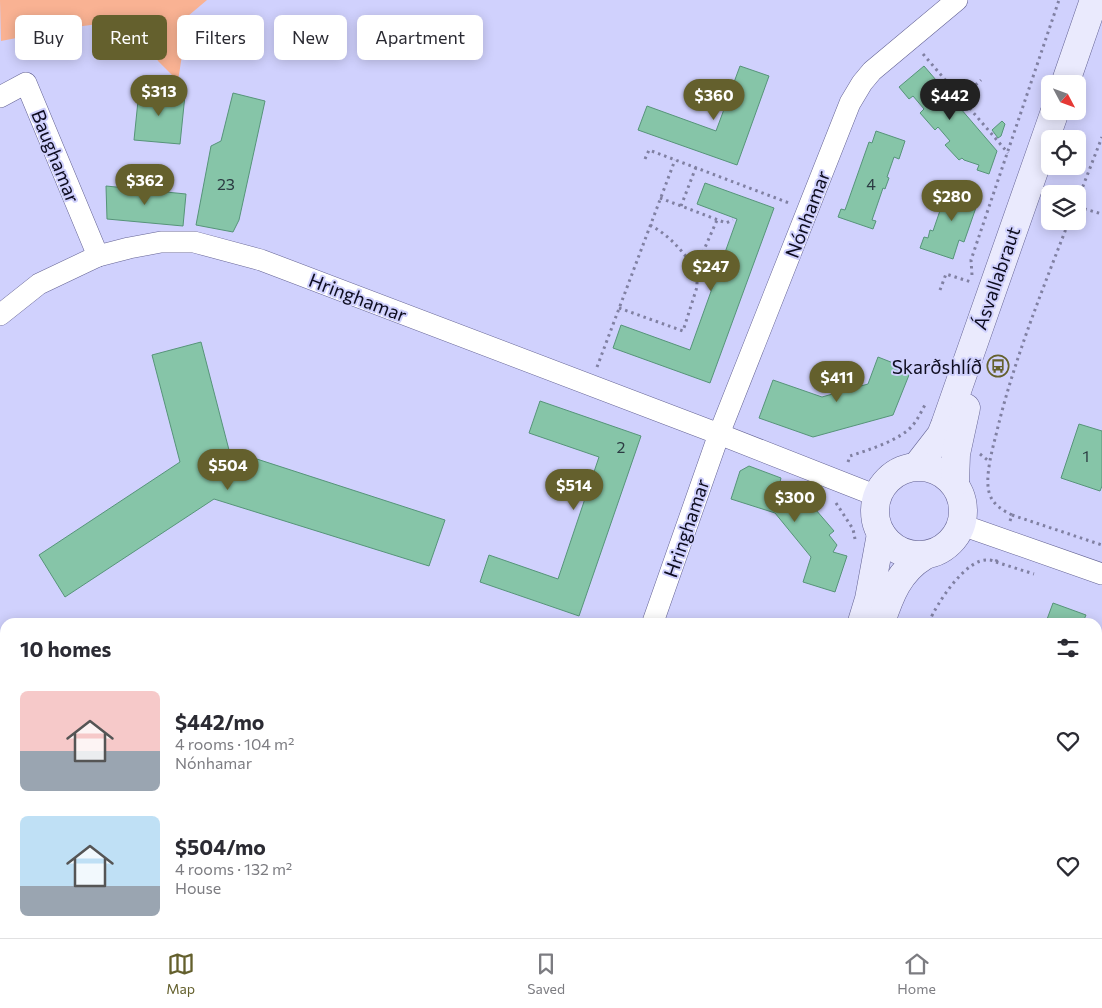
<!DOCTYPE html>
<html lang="en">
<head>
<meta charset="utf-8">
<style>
  :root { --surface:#fff; --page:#f7f7f7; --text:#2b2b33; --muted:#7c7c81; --line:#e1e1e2; --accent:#64602d }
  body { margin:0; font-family:Commissioner,sans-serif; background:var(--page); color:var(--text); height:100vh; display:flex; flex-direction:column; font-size:19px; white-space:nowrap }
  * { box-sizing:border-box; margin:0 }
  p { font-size:16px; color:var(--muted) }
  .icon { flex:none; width:28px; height:28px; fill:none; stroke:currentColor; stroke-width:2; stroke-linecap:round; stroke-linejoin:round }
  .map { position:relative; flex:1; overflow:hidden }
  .details { position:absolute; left:0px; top:618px; width:1102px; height:321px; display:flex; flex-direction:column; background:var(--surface); border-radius:15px 15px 0 0; box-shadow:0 2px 12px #0003 }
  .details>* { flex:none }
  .banner { position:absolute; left:15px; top:15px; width:500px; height:45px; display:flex; gap:10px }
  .needle { width:32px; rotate:131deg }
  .fabs { position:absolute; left:1041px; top:75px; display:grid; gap:10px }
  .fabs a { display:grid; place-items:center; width:45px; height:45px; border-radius:8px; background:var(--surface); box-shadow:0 2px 12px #0003; font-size:25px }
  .price { position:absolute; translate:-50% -42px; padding:0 11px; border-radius:18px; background:var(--accent); color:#fff; font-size:16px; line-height:32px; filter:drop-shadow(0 1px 2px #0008) }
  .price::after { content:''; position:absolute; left:50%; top:30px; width:15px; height:11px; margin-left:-8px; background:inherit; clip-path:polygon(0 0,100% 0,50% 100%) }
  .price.current { background:#222; color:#fff }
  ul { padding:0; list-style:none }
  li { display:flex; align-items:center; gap:15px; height:125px; padding:0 20px }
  li span { display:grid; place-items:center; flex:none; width:140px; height:100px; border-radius:8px; color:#555 }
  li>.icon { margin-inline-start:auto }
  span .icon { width:60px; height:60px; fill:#fffc; stroke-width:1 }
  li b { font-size:21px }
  h2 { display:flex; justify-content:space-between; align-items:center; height:60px; padding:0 20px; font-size:21px }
  .chip { padding:0 18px; border-radius:8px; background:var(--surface); box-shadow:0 2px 12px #0003; font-size:18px; line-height:45px }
  .chip.current { background:var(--accent); color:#fff }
  .dock { display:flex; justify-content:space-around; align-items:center; height:70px; border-top:1px solid var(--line); background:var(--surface); font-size:14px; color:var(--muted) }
  .dock a { display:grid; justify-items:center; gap:2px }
  .dock .current { color:var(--accent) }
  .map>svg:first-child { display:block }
  .green { fill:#f9b293 }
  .building { fill:#86c5a8; stroke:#569479 }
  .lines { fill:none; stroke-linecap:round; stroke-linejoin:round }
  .service-casing { stroke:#646394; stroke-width:12 }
  .minor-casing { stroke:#646394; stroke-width:22 }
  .secondary-casing { stroke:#646394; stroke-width:29 }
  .path { stroke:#8080a2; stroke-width:3; stroke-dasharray:2.5 4; stroke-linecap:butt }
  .service { stroke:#fff; stroke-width:11 }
  .minor { stroke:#fff; stroke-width:21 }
  .secondary { stroke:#eaeafd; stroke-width:28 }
  .labels { text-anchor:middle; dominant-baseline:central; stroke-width:4; stroke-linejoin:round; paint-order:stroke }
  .number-label { font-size:16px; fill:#2c3b42 }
  .street-label { font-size:19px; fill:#0e0d20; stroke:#d0d1fd }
  .poi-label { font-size:19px; fill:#0e0d20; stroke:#d0d1fd; text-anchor:end }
</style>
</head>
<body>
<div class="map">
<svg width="1102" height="938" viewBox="0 0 1102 938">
  <rect width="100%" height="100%" fill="#d0d1fd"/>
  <polygon class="green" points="0,0 207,0 188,16 178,81 158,61 136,19 68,28 1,41"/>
  <g class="building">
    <polygon points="740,66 769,76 737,165 638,130 647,106 716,131"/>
    <polygon points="924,66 997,151 989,174 977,170 979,165 964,160 962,158 959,160 945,145 950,141 938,127 935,130 920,113 924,109 913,96 909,99 899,87"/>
    <polygon points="139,91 185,95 180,144 134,140"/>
    <polygon points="233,93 265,101 239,220 233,232 196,225 211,146 221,141"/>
    <polygon points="1002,121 1005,124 1001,136 998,138 992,130"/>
    <polygon points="876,131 905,141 899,159 894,157 887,177 889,178 885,189 883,188 872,220 876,221 873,229 838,217 841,209 845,210 869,142 872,143"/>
    <polygon points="705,183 774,208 710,383 613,348 621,325 690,350 737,219 697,204"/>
    <polygon points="944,183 980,196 964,242 959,240 953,259 920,248 924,237 928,238 930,230 933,231 945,196 940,194"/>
    <polygon points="106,186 186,194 183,226 107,219"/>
    <polygon points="201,342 229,450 445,520 429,566 214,499 65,597 39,555 180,462 152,355"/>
    <polygon points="878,357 911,370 893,415 813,437 759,418 773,380 822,397 868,384"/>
    <polygon points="540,401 641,436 579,616 480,582 489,555 558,579 599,457 529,433"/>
    <polygon points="1079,424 1102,431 1102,486 1100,491 1061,478"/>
    <polygon points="749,466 781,478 779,486 788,489 792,494 798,489 834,531 829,535 837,545 833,552 847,556 835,592 803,582 811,557 775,513 731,499 740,471"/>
    <polygon points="1053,603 1086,615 1083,622 1046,622"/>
    <polygon points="67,934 115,934 114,938 65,938"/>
    <polygon points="417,934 465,934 467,938 418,938"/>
    <polygon points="533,934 624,934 619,938 536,938"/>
    <polygon points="856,934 893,934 892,938 854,938"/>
    <polygon points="893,934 919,934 915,938 892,938"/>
  </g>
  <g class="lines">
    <g class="service-casing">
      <g id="service">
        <polyline points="369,934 369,938"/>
        <polyline points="136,938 138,934"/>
        <polyline points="260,938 261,934"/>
      </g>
    </g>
    <g class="minor-casing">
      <g id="minor">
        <polyline points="0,97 26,83 98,256"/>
        <polyline points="0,315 39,284 98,256 129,248 161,242 194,242 261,260 719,434 877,496"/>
        <polyline points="962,525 1102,574"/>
        <polyline points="653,622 719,434 850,103 862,83 872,71 957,0"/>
        <polyline points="0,804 5,808"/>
        <polyline points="1098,853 1102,840"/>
        <polyline points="518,934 520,938"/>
        <polyline points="1068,938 1069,934"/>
      </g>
    </g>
    <g class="secondary-casing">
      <g id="secondary">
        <polyline points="1065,84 1094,0"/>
        <polyline points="917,466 941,435 945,425 1055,111"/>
        <circle cx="919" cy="511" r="44"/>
        <polyline points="955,483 956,454 966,408"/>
        <polyline points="862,622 869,599 881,534"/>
        <path d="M 881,622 C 890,595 899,571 924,556"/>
        <polyline points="679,938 683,934"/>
      </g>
    </g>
    <g class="path">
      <polyline points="923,54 1008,153"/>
      <polyline points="961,98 981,80"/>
      <polyline points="645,159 649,150 789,203"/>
      <polyline points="660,198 726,223 733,220"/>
      <polyline points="1078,199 1102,137"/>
      <polyline points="681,206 696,167"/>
      <polyline points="1078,207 1102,214"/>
      <path d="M 650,225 C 669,235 685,253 696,271"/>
      <polyline points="972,275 971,260 1059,0"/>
      <polyline points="940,290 946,274 971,282"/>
      <polyline points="619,308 683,331 697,287 697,271 700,259 717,220"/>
      <polyline points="597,367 675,160"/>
      <polyline points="980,454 990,462"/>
      <path d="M 848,462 L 850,456 C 868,450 901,440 913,425 C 918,419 921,412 925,405"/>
      <polyline points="836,503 853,529 855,539"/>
      <polyline points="1012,515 1102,545"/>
      <path d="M 1010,521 L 1012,515 C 1002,510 992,504 989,492 C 985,477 992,450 996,435 C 1013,362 1042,291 1069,221"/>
      <polyline points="996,562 1034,574"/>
      <path d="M 929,622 C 936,605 966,557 989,560 C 991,560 994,561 996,562 L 998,557"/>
      <polyline points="763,934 769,938"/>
      <polyline points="632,938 636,934"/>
    </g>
    <use href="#service" class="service"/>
    <use href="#minor" class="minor"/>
    <use href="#secondary" class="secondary"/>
  </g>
  <defs>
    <g id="bus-ring" transform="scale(1.125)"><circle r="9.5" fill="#d0d1fd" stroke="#64602d" stroke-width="1.5"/><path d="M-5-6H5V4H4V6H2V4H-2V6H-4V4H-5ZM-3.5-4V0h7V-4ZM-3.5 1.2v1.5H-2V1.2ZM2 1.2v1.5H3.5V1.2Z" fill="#64602d"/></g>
  </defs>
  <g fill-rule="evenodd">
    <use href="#bus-ring" x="998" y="366"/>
  </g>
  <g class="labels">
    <g class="number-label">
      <text x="226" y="183">23</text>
      <text x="871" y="183">4</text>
      <text x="621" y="446">2</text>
      <text x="1086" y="455">1</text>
    </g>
    <g class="street-label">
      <text transform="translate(56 156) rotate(68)">Baughamar</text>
      <text transform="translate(807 214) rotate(-69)">Nónhamar</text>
      <text transform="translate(996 278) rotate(-71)">Ásvallabraut</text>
      <text transform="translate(358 297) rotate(21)">Hringhamar</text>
      <text transform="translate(686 528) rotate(-71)">Hringhamar</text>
    </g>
    <g class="poi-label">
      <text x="982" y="366">Skarðshlíð</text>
    </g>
  </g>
</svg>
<div class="fabs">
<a><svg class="needle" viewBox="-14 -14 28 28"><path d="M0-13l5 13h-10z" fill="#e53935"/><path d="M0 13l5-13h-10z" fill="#7c7c81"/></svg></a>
<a><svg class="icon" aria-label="locate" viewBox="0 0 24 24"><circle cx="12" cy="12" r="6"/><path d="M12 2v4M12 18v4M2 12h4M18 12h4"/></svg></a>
<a><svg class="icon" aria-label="layers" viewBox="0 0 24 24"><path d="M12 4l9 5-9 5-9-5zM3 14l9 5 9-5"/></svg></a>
</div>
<b class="price" style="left:159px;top:117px">$313</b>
<b class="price" style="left:714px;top:121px">$360</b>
<b class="price current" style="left:950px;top:121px">$442</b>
<b class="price" style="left:145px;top:206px">$362</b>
<b class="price" style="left:952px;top:222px">$280</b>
<b class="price" style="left:711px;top:292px">$247</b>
<b class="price" style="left:837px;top:403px">$411</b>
<b class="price" style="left:228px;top:491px">$504</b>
<b class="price" style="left:574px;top:511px">$514</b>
<b class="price" style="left:795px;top:523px">$300</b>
<div class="banner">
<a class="chip">Buy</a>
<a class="chip current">Rent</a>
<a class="chip">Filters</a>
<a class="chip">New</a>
<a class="chip">Apartment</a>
</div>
<section class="details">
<h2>10 homes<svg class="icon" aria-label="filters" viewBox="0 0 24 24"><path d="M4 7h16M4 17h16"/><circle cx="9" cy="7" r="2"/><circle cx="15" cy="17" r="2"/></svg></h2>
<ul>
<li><span style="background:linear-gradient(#f6c9c9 60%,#9aa5b1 0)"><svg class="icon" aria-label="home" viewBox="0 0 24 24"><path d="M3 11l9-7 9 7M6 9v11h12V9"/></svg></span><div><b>$442/mo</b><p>4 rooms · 104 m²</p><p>Nónhamar</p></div><svg class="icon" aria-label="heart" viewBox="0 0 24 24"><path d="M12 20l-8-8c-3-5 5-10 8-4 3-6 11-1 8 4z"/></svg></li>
<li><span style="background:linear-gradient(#bfe0f5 70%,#9aa5b1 0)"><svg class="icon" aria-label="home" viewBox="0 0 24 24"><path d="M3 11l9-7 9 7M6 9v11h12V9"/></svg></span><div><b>$504/mo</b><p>4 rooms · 132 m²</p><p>House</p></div><svg class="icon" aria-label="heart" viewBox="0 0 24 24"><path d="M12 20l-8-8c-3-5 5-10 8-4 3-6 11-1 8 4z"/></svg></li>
</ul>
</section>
</div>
<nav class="dock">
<a class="current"><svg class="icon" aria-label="map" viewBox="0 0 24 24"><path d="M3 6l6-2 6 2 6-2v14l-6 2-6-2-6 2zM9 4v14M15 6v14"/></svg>Map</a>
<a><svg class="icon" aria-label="saved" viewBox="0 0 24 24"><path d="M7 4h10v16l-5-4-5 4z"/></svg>Saved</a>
<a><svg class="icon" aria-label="home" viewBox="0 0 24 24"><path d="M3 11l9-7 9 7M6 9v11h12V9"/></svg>Home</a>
</nav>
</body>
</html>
